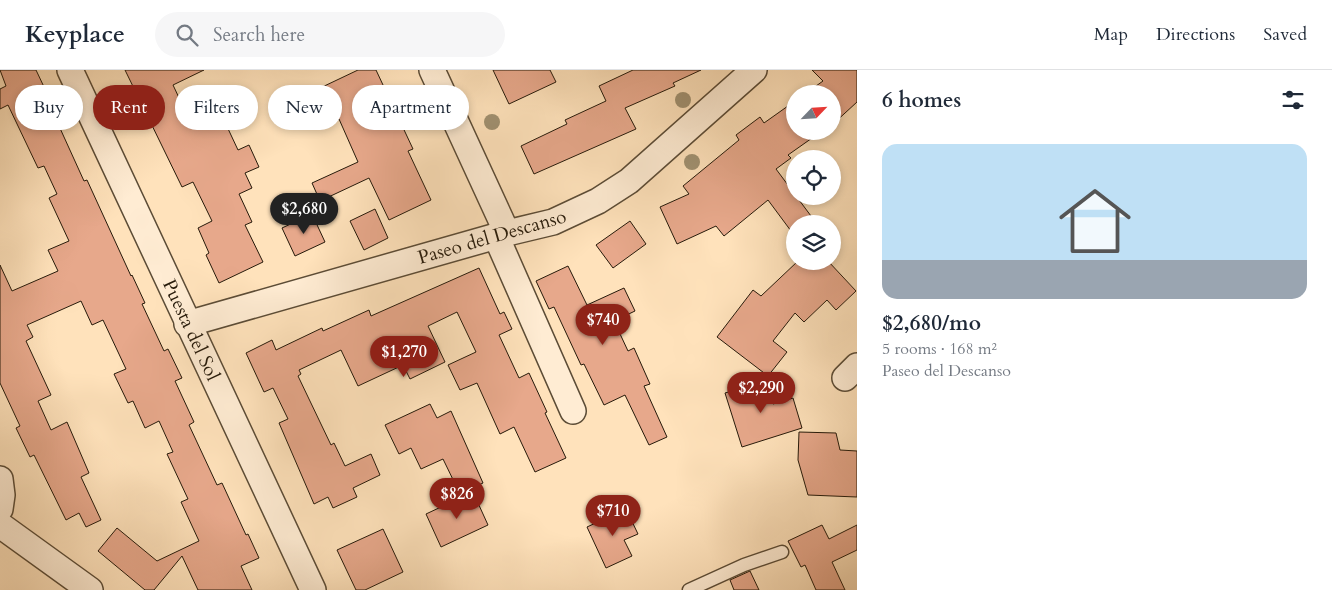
<!DOCTYPE html>
<html lang="en">
<head>
<meta charset="utf-8">
<style>
  :root { --surface:#fff; --page:#f6f6f7; --text:#1f2937; --muted:#747a83; --line:#e0e1e3; --accent:#8f2418 }
  body { margin:0; font-family:Cardo,serif; background:var(--page); color:var(--text); height:100vh; display:flex; flex-direction:column; font-size:19px; white-space:nowrap }
  * { box-sizing:border-box; margin:0 }
  p { font-size:16px; color:var(--muted) }
  .icon { flex:none; width:28px; height:28px; fill:none; stroke:currentColor; stroke-width:2; stroke-linecap:round; stroke-linejoin:round }
  .map { position:relative; flex:1; overflow:hidden }
  .side { display:flex; flex-direction:column; background:var(--surface); width:475px }
  .side>* { flex:none }
  .banner { position:absolute; left:15px; top:15px; width:475px; height:45px; display:flex; gap:10px }
  .needle { width:32px; rotate:65deg }
  .controls { position:absolute; left:786px; top:15px; display:grid; gap:10px }
  .controls a { display:grid; place-items:center; width:55px; height:55px; border-radius:50%; background:var(--surface); box-shadow:0 2px 8px #0003; font-size:25px }
  .price { position:absolute; translate:-50% -42px; padding:0 11px; border-radius:18px; background:var(--accent); color:#fff; font-size:16px; line-height:32px; filter:drop-shadow(0 1px 2px #0008) }
  .price::after { content:''; position:absolute; left:50%; top:30px; width:15px; height:11px; margin-left:-8px; background:inherit; clip-path:polygon(0 0,100% 0,50% 100%) }
  .price.on { background:#222; color:#fff }
  ul { padding:0; list-style:none }
  li { display:grid; align-content:center; gap:10px; height:265px; padding:0 25px }
  li+li { border-top:1px solid var(--line) }
  li span { display:grid; place-items:center; height:155px; border-radius:15px; color:#555 }
  li>.icon { margin-inline-start:auto }
  span .icon { width:90px; height:90px; fill:#fffc; stroke-width:1 }
  li b { font-size:21px }
  h2 { display:flex; justify-content:space-between; align-items:center; height:60px; padding:0 25px; font-size:21px }
  .tag { padding:0 18px; border-radius:22px; background:var(--surface); box-shadow:0 2px 8px #0003; font-size:18px; line-height:45px }
  .tag.on { background:var(--accent); color:#fff }
  header { display:flex; align-items:center; gap:30px; box-sizing:border-box; height:70px; padding:0 25px; background:var(--surface); border-bottom:1px solid var(--line) }
  header strong { font-size:24px }
  nav { display:flex; gap:28px; margin-inline-start:auto; font-size:18px }
  .search { width:350px; height:45px; background:var(--page); display:flex; align-items:center; gap:12px; box-sizing:border-box; padding:0 18px; border-radius:28px; color:var(--muted); font-size:19px }
  main { display:flex; flex:1; min-height:0 }
  .map>svg:first-child { display:block }
  .building { fill:#e7a88b; stroke:#261a0a }
  .lines { fill:none; stroke-linecap:round; stroke-linejoin:round }
  .service-casing { stroke:#5c4c36; stroke-width:15 }
  .minor-casing { stroke:#5c4c36; stroke-width:28 }
  .service { stroke:#ffecd3; stroke-width:12 }
  .minor { stroke:#ffecd3; stroke-width:25 }
  .tree { fill:#a09070 }
  .labels { text-anchor:middle; dominant-baseline:central; stroke-width:4; stroke-linejoin:round; paint-order:stroke }
  .street-label { font-size:19px; fill:#261a0a; stroke:#ffecd3 }
</style>
</head>
<body>
<header>
<strong>Keyplace</strong>
<div class="search"><svg class="icon" aria-label="search" viewBox="0 0 24 24"><circle cx="10" cy="10" r="6"/><path d="M15 15l6 6"/></svg>Search here</div>
<nav><a>Map</a><a>Directions</a><a>Saved</a></nav>
</header>
<main>
<div class="map">
<svg width="857" height="520" viewBox="0 0 857 520">
  <rect width="100%" height="100%" fill="#ffe2bb"/>
  <filter id="stains"><feTurbulence type="fractalNoise" baseFrequency=".004" numOctaves="4"/><feColorMatrix values="0 0 0 0 .2 0 0 0 0 .09 0 0 0 0 .02 0 0 0 .5 -.17"/></filter>
  <radialGradient id="worn" r=".72"><stop offset=".6" stop-color="#630" stop-opacity="0"/><stop offset="1" stop-color="#630" stop-opacity=".3"/></radialGradient>
  <g class="building">
    <polygon points="0,0 36,0 62,55 59,56 84,111 87,110 131,206 132,205 145,233 142,234 164,281 168,279 182,308 175,311 194,352 189,355 217,415 222,413 246,465 248,464 259,488 241,496 252,520 198,520 182,486 154,520 145,520 98,481 117,458 157,491 199,471 181,432 188,429 167,384 173,382 159,351 145,358 133,331 128,333 114,304 126,299 103,250 92,255 81,231 27,255 33,267 26,271 51,325 38,331 51,360 67,352 89,403 81,407 101,450 86,457 79,443 66,450 34,385 30,387 16,358 20,356 0,313 0,195 12,221 58,201 48,180 69,171 49,128 57,124 44,96 38,98 8,35 0,39 0,19 6,16"/>
    <polygon points="125,0 204,0 173,15 188,47 224,29 232,44 223,48 238,80 249,75 259,97 245,103 252,118 239,124 252,152 245,155 263,192 219,213 206,185 209,183 198,158 212,151 193,112 182,117"/>
    <polygon points="358,0 376,0 413,79 408,81 431,130 389,150 369,108 320,131 312,113 358,92 339,49 333,52 318,19"/>
    <polygon points="493,0 550,0 556,12 509,34"/>
    <polygon points="633,0 701,0 673,13 675,16 625,38 636,59 534,104 521,76 567,54 565,50 606,31 599,16"/>
    <polygon points="812,0 857,0 857,32 832,55 832,24 805,24 823,11"/>
    <polygon points="795,31 795,61 822,61 788,85 791,88 776,99 811,146 802,154 795,154 795,159 791,161 768,130 724,166 716,156 677,174 660,137 689,124 683,116 739,70 736,65 760,47 764,53"/>
    <polygon points="375,139 388,168 364,180 350,151"/>
    <polygon points="312,144 325,172 295,186 282,158"/>
    <polygon points="630,151 646,174 613,198 596,175"/>
    <polygon points="798,191 828,191 856,221 836,240 827,230 804,252 795,243 773,271 787,282 768,306 717,267 753,220 761,226"/>
    <polygon points="568,196 587,235 624,218 635,241 614,251 628,281 634,278 650,314 644,316 667,367 649,375 625,325 604,335 584,294 581,295 554,237 549,239 536,211"/>
    <polygon points="479,198 500,244 504,242 512,259 499,265 519,308 529,303 547,342 545,343 566,388 535,402 514,357 500,364 477,313 460,320 448,295 476,282 457,242 428,256 445,292 410,309 403,295 358,316 341,280 299,300 301,304 298,306 331,375 334,373 345,396 371,384 380,405 353,418 357,427 333,438 328,427 314,434 279,353 288,349 273,318 264,322 246,283 272,270 276,280 322,258 323,261 369,240 371,246"/>
    <polygon points="766,311 773,334 793,328 802,358 742,377 725,323"/>
    <polygon points="430,334 437,348 451,341 483,413 460,424 443,389 421,399 411,378 399,384 385,355"/>
    <polygon points="799,362 836,363 840,380 857,381 857,427 808,425 798,390"/>
    <polygon points="473,422 488,455 441,477 426,444"/>
    <polygon points="626,439 638,464 624,470 632,486 606,498 587,457"/>
    <polygon points="822,455 829,469 857,455 857,480 832,492 845,520 816,520 805,495 801,497 788,471"/>
    <polygon points="383,459 403,502 365,520 356,520 337,480"/>
    <polygon points="750,501 759,520 734,520 730,510"/>
  </g>
  <g class="lines">
    <g class="service-casing">
      <polyline id="service" points="689,520 744,495 782,482"/>
    </g>
    <g class="minor-casing">
      <g id="minor">
        <polyline points="70,0 313,520"/>
        <polyline points="432,0 507,163"/>
        <polyline points="496,166 573,341"/>
        <polyline points="187,254 507,163 553,152 598,131 629,111 754,0"/>
        <polyline points="845,308 857,296"/>
        <polyline points="0,409 2,425 0,439"/>
        <polyline points="0,455 90,520"/>
      </g>
    </g>
    <use href="#service" class="service"/>
    <use href="#minor" class="minor"/>
  </g>
  <g class="tree">
    <circle cx="683" cy="30" r="8"/>
    <circle cx="492" cy="52" r="8"/>
    <circle cx="692" cy="92" r="8"/>
  </g>
  <g class="labels">
    <g class="street-label">
      <text transform="translate(492 167) rotate(-16)">Paseo del Descanso</text>
      <text transform="translate(191 260) rotate(65)">Puesta del Sol</text>
    </g>
  </g>
  <rect width="100%" height="100%" filter="url(#stains)"/>
  <rect width="100%" height="100%" fill="url(#worn)"/>
</svg>
<div class="controls">
<a><svg class="needle" viewBox="-14 -14 28 28"><path d="M0-13l5 13h-10z" fill="#e53935"/><path d="M0 13l5-13h-10z" fill="#747a83"/></svg></a>
<a><svg class="icon" aria-label="locate" viewBox="0 0 24 24"><circle cx="12" cy="12" r="6"/><path d="M12 2v4M12 18v4M2 12h4M18 12h4"/></svg></a>
<a><svg class="icon" aria-label="layers" viewBox="0 0 24 24"><path d="M12 4l9 5-9 5-9-5zM3 14l9 5 9-5"/></svg></a>
</div>
<b class="price on" style="left:304px;top:165px">$2,680</b>
<b class="price" style="left:603px;top:276px">$740</b>
<b class="price" style="left:404px;top:308px">$1,270</b>
<b class="price" style="left:761px;top:344px">$2,290</b>
<b class="price" style="left:457px;top:450px">$826</b>
<b class="price" style="left:613px;top:467px">$710</b>
<div class="banner">
<a class="tag">Buy</a>
<a class="tag on">Rent</a>
<a class="tag">Filters</a>
<a class="tag">New</a>
<a class="tag">Apartment</a>
</div>
</div>
<section class="side">
<h2>6 homes<svg class="icon" aria-label="filters" viewBox="0 0 24 24"><path d="M4 7h16M4 17h16"/><circle cx="9" cy="7" r="2"/><circle cx="15" cy="17" r="2"/></svg></h2>
<ul>
<li><span style="background:linear-gradient(#bfe0f5 75%,#9aa5b1 0)"><svg class="icon" aria-label="home" viewBox="0 0 24 24"><path d="M3 11l9-7 9 7M6 9v11h12V9"/></svg></span><div><b>$2,680/mo</b><p>5 rooms · 168 m²</p><p>Paseo del Descanso</p></div></li>
</ul>
</section>
</main>
</body>
</html>
